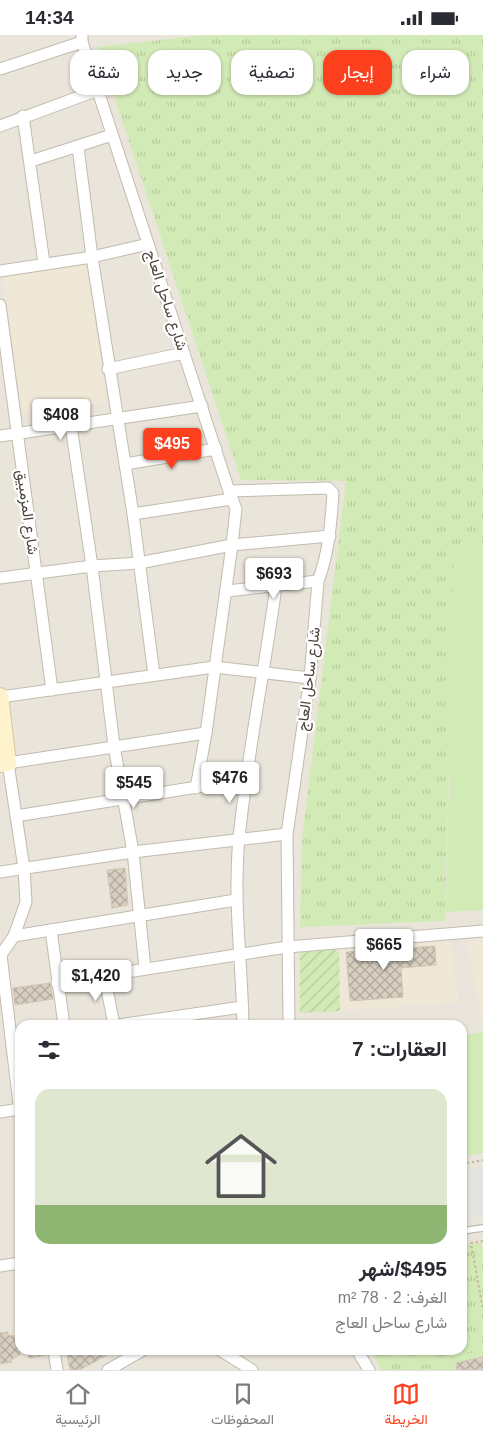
<!DOCTYPE html>
<html lang="ar">
<head>
<meta charset="utf-8">
<style>
  :root { --surface:#fff; --page:#f7f7f7; --text:#2b2b33; --muted:#7c7c81; --line:#e1e1e2; --accent:#fc3f1d }
  body { margin:0; font-family:Arial,Vazirmatn,sans-serif; background:var(--page); color:var(--text); direction:rtl; height:100vh; display:flex; flex-direction:column; font-size:19px; white-space:nowrap }
  * { box-sizing:border-box; margin:0 }
  p { font-size:16px; color:var(--muted) }
  .icon { flex:none; width:28px; height:28px; fill:none; stroke:currentColor; stroke-width:2; stroke-linecap:round; stroke-linejoin:round }
  .map { position:relative; flex:1; overflow:hidden; direction:ltr }
  .drawer { position:absolute; left:15px; top:985px; width:452px; height:335px; display:flex; flex-direction:column; background:var(--surface); border-radius:15px; box-shadow:0 1px 4px #0004; direction:rtl }
  .drawer>* { flex:none }
  .guide { position:absolute; left:15px; top:15px; width:454px; height:45px; direction:rtl; display:flex; gap:10px }
  .price { position:absolute; translate:-50% -42px; padding:0 11px; border-radius:5px; background:#fff; color:#222; font-size:16px; line-height:32px; filter:drop-shadow(0 1px 2px #0008) }
  .price::after { content:''; position:absolute; left:50%; top:30px; width:15px; height:11px; margin-left:-8px; background:inherit; clip-path:polygon(0 0,100% 0,50% 100%) }
  .price.selected { background:var(--accent); color:#fff }
  ul { padding:0; list-style:none }
  li { display:grid; align-content:center; gap:10px; height:265px; padding:0 20px }
  li span { display:grid; place-items:center; height:155px; border-radius:15px; color:#555 }
  li>.icon { margin-inline-start:auto }
  span .icon { width:90px; height:90px; fill:#fffc; stroke-width:1 }
  li b { font-size:21px }
  h2 { display:flex; justify-content:space-between; align-items:center; height:60px; padding:0 20px; font-size:21px }
  .pill { padding:0 18px; border-radius:15px; background:var(--surface); box-shadow:0 1px 4px #0004; font-size:18px; line-height:45px }
  .pill.selected { background:var(--accent); color:#fff }
  .status { display:flex; justify-content:space-between; align-items:center; height:35px; padding:0 25px; background:var(--surface); direction:ltr }
  .status svg { height:14px; fill:currentColor }
  .tabs { display:flex; justify-content:space-around; align-items:center; height:70px; border-top:1px solid var(--line); background:var(--surface); font-size:14px; color:var(--muted) }
  .tabs a { display:grid; justify-items:center; gap:2px }
  .tabs .selected { color:var(--accent) }
  .map>svg:first-child { display:block }
  .residential { fill:#eae5da; fill-rule:evenodd }
  .education { fill:#efe8d6 }
  .grass { fill:url(#grass-tufts) }
  .garden { fill:url(#garden-furrows) }
  .pitch { fill:#d2eab5 }
  .parking { fill:#e5e3e0 }
  .building { fill:url(#building-cross-hatch); stroke:#d3c7b4 }
  .lines { fill:none; stroke-linecap:round; stroke-linejoin:round }
  .lane-casing { stroke:#c2bbae; stroke-width:8 }
  .street-casing { stroke:#c2bbae; stroke-width:13 }
  .secondary-casing { stroke:#d6c79b; stroke-width:18 }
  .path { stroke:#c4b79f; stroke-width:2; stroke-dasharray:2.5 2.5; stroke-linecap:butt }
  .lane { stroke:#fff; stroke-width:5.5 }
  .street { stroke:#fff; stroke-width:11 }
  .secondary { stroke:#fff3cd; stroke-width:16 }
  .labels { text-anchor:middle; dominant-baseline:central; stroke-width:4.5; stroke-linejoin:round; paint-order:stroke }
  .street-label { font-size:15px; fill:#4b4439; stroke:#fff }
</style>
</head>
<body>
<div class="status"><b>14:34</b><svg viewBox="0 0 49 12"><path d="M0 12V9h3v3zM5 12V6h3v6zM10 12V3h3v9zM15 12V0h3v12zM26 1h20v11H26zM47 4h2v5h-2z"/></svg></div>
<div class="map">
<svg width="483" height="1335" viewBox="0 0 483 1335">
  <defs>
    <pattern id="grass-tufts" width="24" height="20" patternUnits="userSpaceOnUse" patternTransform="scale(1.25)"><rect width="24" height="20" fill="#d2eab5"/><path d="M3 7l-1-3M5 7V3M7 7l1-3M15 17l-1-3M17 17v-4M19 17l1-3" fill="none" stroke="#b6ca9c"/></pattern>
    <pattern id="garden-furrows" width="10" height="10" patternUnits="userSpaceOnUse" patternTransform="scale(1.25)"><rect width="10" height="10" fill="#d2eab5"/><path d="M-1 1l2-2M0 10L10 0M9 11l2-2" fill="none" stroke="#b6ca9c"/></pattern>
    <pattern id="building-cross-hatch" width="8" height="8" patternUnits="userSpaceOnUse" patternTransform="scale(1.25)"><rect width="8" height="8" fill="#d8cfc1"/><path d="M0 0l8 8M0 8l8-8" fill="none" stroke="#b1aa9e"/></pattern>
  </defs>
  <rect width="100%" height="100%" fill="#f6f3ec"/>
  <path class="residential" d="M 0,0 L 483,0 L 483,1335 L 0,1335 ZM 20,990 L 462,990 L 462,1315 L 20,1315 Z"/>
  <g class="education">
    <polygon points="87,230 106,367 23,379 3,241"/>
    <polygon points="483,905 483,988 467,906"/>
    <polygon points="450,906 459,967 340,976 339,917 342,915"/>
  </g>
  <g class="grass">
    <polygon points="204,0 483,0 483,515 454,516 445,886 300,892 302,804 346,446 241,445 98,12"/>
    <polygon points="481,1208 483,1217 483,1335 382,1335 370,1315 462,1315 463,1210"/>
  </g>
  <polygon class="garden" points="335,913 336,917 339,917 340,976 300,978 300,915"/>
  <g class="pitch">
    <polygon points="483,515 483,875 446,877 454,516"/>
    <polygon points="483,997 483,1118 463,1122 463,1001"/>
    <polygon points="483,1316 483,1335 443,1335 441,1324"/>
  </g>
  <polygon class="parking" points="483,1132 483,1181 463,1185 463,1136"/>
  <g class="building">
    <polygon points="125,833 128,870 112,873 107,835"/>
    <polygon points="435,911 436,930 401,933 403,962 350,966 346,917"/>
    <polygon points="50,948 53,964 15,970 13,953"/>
    <polygon points="8,1297 8,1300 20,1302 20,1320 11,1325 12,1327 0,1329 0,1298"/>
    <polygon points="27,1315 47,1315 47,1320 29,1323"/>
    <polygon points="66,1315 116,1315 80,1335 70,1335"/>
    <polygon points="483,1322 483,1335 457,1335 456,1328"/>
  </g>
  <g class="lines">
    <g class="lane-casing">
      <polyline id="lane" points="462,1196 483,1193"/>
    </g>
    <g class="street-casing">
      <g id="street">
        <path d="M 82,0 L 82,7 L 229,456 L 328,453 L 333,458 C 331,488 329,518 318,546 L 310,643 L 287,799 L 289,990"/>
        <polyline points="0,34 82,7"/>
        <polyline points="23,81 44,228"/>
        <polyline points="0,91 98,55"/>
        <polyline points="78,112 92,222 133,479 154,640"/>
        <polyline points="31,126 112,100"/>
        <polyline points="0,236 92,222 148,209"/>
        <polyline points="0,270 52,655"/>
        <polyline points="108,334 184,318"/>
        <polyline points="71,391 92,531 114,711 133,817 145,933"/>
        <polyline points="0,401 202,371"/>
        <polyline points="125,429 216,414"/>
        <polyline points="133,479 232,464"/>
        <polyline points="0,543 92,531 139,528 232,510 330,501"/>
        <polyline points="227,556 318,546"/>
        <polyline points="0,662 214,632 310,643"/>
        <polyline points="196,753 206,698 232,510 236,474 229,456"/>
        <polyline points="16,781 247,744"/>
        <polyline points="0,837 133,817 287,799"/>
        <polyline points="51,895 64,990"/>
        <polyline points="14,901 236,865"/>
        <polyline points="1,920 20,1077"/>
        <polyline points="0,921 14,901 26,867 24,833 8,728 206,698"/>
        <polyline points="104,939 114,990"/>
        <polyline points="57,948 287,912 483,896"/>
        <polyline points="118,990 242,972"/>
        <path d="M 243,990 C 242,928 233,866 239,804 C 247,719 265,635 276,551"/>
        <polyline points="0,1077 20,1074"/>
        <polyline points="0,1231 20,1228"/>
        <polyline points="54,1315 57,1335"/>
        <polyline points="220,1315 252,1335"/>
        <polyline points="357,1315 369,1335"/>
        <polyline points="108,1335 143,1315"/>
      </g>
    </g>
    <g class="secondary-casing">
      <polyline id="secondary" points="0,661 8,728 0,729"/>
    </g>
    <g class="path">
      <polyline points="462,1129 483,1125"/>
      <polyline points="483,1206 471,1208 483,1275"/>
    </g>
    <use href="#lane" class="lane"/>
    <use href="#street" class="street"/>
    <use href="#secondary" class="secondary"/>
  </g>
  <g class="labels">
    <g class="street-label">
      <text transform="translate(167 265) rotate(72)">شارع ساحل العاج</text>
      <text transform="translate(28 477) rotate(82)">شارع المزمبيق</text>
      <text transform="translate(308 644) rotate(-83)">شارع ساحل العاج</text>
    </g>
  </g>
</svg>
<b class="price" style="left:61px;top:406px">$408</b>
<b class="price selected" style="left:172px;top:435px">$495</b>
<b class="price" style="left:274px;top:565px">$693</b>
<b class="price" style="left:230px;top:769px">$476</b>
<b class="price" style="left:134px;top:774px">$545</b>
<b class="price" style="left:384px;top:936px">$665</b>
<b class="price" style="left:96px;top:967px">$1,420</b>
<div class="guide">
<a class="pill">شراء</a>
<a class="pill selected">إيجار</a>
<a class="pill">تصفية</a>
<a class="pill">جديد</a>
<a class="pill">شقة</a>
</div>
<section class="drawer">
<h2>العقارات: 7<svg class="icon" aria-label="filters" viewBox="0 0 24 24"><path d="M4 7h16M4 17h16"/><circle cx="9" cy="7" r="2"/><circle cx="15" cy="17" r="2"/></svg></h2>
<ul>
<li><span style="background:linear-gradient(#dfe7d0 75%,#8fb573 0)"><svg class="icon" aria-label="home" viewBox="0 0 24 24"><path d="M3 11l9-7 9 7M6 9v11h12V9"/></svg></span><div><b>$495/شهر</b><p>الغرف: 2 · 78 m²</p><p>شارع ساحل العاج</p></div></li>
</ul>
</section>
</div>
<nav class="tabs">
<a class="selected"><svg class="icon" aria-label="map" viewBox="0 0 24 24"><path d="M3 6l6-2 6 2 6-2v14l-6 2-6-2-6 2zM9 4v14M15 6v14"/></svg>الخريطة</a>
<a><svg class="icon" aria-label="saved" viewBox="0 0 24 24"><path d="M7 4h10v16l-5-4-5 4z"/></svg>المحفوظات</a>
<a><svg class="icon" aria-label="home" viewBox="0 0 24 24"><path d="M3 11l9-7 9 7M6 9v11h12V9"/></svg>الرئيسية</a>
</nav>
</body>
</html>
